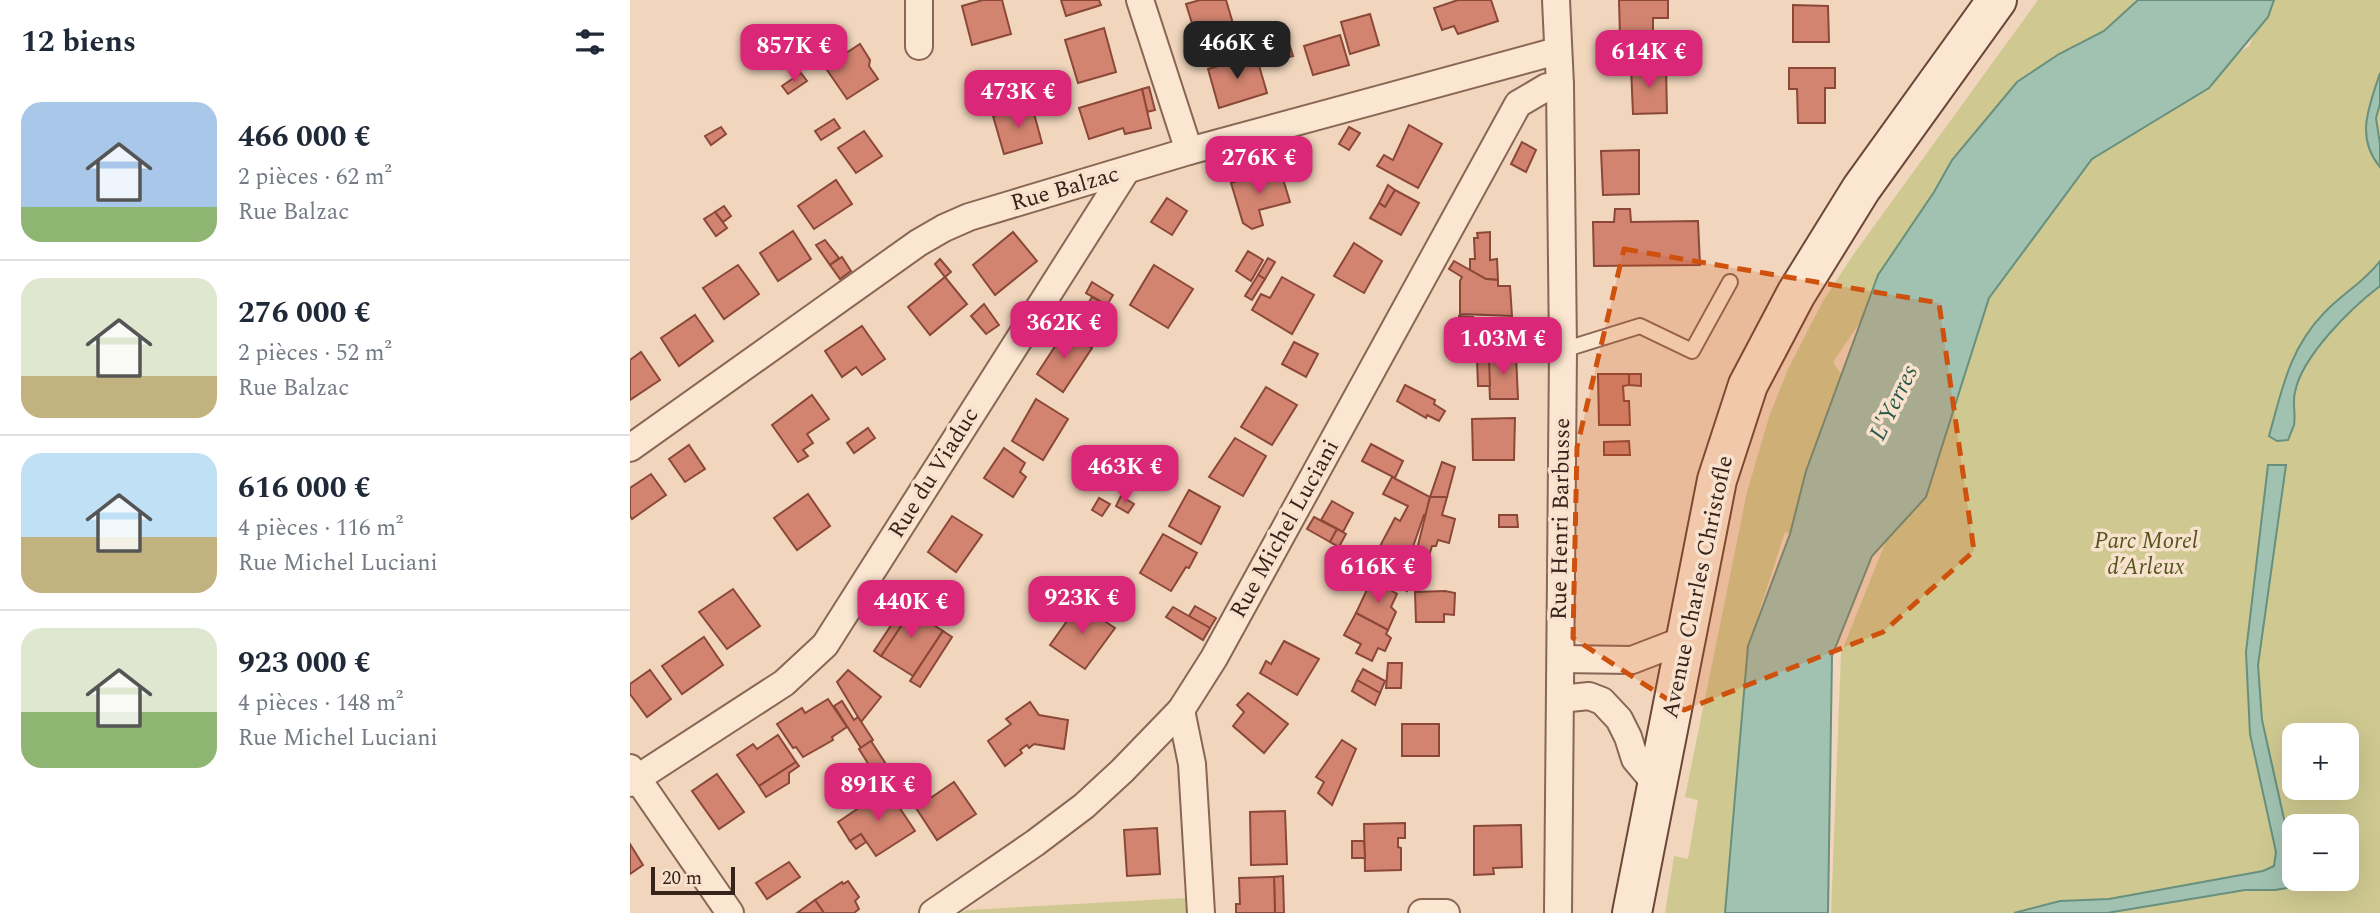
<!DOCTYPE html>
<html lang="fr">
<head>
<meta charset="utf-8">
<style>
  :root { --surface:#fff; --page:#f2f2f3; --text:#1f2937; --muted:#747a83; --line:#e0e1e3; --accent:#db2777 }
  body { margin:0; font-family:Spectral,serif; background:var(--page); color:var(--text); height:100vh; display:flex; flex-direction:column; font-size:26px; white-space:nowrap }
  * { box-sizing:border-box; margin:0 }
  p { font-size:23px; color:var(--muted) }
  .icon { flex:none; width:38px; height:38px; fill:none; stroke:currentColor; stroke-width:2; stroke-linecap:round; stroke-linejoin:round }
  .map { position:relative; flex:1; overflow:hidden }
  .details { display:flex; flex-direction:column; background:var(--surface); width:630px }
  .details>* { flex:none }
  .controls { position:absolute; left:1652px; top:723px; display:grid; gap:14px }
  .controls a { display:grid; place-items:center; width:77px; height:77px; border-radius:14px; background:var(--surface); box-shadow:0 7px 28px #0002; font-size:35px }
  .scale { position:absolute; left:21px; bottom:18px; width:84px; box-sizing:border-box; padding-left:7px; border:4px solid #38231b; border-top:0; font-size:19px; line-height:24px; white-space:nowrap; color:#38231b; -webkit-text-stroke:5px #f8e2cd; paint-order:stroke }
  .price { position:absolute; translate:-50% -60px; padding:0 16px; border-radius:14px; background:var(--accent); color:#fff; font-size:23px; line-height:46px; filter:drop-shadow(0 2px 4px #0008) }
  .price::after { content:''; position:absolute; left:50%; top:42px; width:21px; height:16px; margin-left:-10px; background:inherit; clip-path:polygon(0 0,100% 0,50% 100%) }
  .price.active { background:#222; color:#fff }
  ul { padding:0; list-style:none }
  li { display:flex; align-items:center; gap:21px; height:175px; padding:0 21px }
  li+li { border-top:2px solid var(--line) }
  li span { display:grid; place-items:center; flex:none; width:196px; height:140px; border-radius:21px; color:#555 }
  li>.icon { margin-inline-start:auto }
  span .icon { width:84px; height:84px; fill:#fffc; stroke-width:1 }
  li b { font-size:30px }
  h2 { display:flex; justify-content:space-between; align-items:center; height:84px; padding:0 21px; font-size:30px }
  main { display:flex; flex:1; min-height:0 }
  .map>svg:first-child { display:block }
  .green { fill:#cfc991; fill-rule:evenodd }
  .water { fill:#a1c2b1; stroke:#68907e; stroke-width:2 }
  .building { fill:#d28470; stroke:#8b4839; stroke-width:2 }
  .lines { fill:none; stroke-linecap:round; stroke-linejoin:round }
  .lane-casing { stroke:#8a6655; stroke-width:18 }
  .street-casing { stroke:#8a6655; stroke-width:30 }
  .secondary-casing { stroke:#6c4739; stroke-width:42 }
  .lane { stroke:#fbe6d1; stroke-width:14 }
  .street { stroke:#fbe6d1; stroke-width:26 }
  .secondary { stroke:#fbe6d1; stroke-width:38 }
  .marked { fill:#ce510e; fill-opacity:0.2; stroke:#ce510e; stroke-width:5; stroke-dasharray:14 9; stroke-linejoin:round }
  .labels { text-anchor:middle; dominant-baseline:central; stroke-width:7; stroke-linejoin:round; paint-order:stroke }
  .street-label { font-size:23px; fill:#38231b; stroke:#f8e2cd }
  .park-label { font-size:23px; font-style:italic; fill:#545620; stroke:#f8e2cd }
  .water-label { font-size:24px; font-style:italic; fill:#29594c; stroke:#f8e2cd }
</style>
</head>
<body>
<main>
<section class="details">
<h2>12 biens<svg class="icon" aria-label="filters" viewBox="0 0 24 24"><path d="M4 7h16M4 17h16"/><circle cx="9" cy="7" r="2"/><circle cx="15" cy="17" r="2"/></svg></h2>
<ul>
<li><span style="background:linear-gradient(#a9c7e8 75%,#8fb573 0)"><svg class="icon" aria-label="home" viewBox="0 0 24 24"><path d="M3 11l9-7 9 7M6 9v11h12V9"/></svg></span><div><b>466 000 €</b><p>2 pièces · 62 m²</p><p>Rue Balzac</p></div></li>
<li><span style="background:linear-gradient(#dfe7d0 70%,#c2b280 0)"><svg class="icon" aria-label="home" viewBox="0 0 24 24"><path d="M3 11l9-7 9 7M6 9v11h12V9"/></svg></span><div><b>276 000 €</b><p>2 pièces · 52 m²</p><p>Rue Balzac</p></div></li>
<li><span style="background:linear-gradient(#bfe0f5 60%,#c2b280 0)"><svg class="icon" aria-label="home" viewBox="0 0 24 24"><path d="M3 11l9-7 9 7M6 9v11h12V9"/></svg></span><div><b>616 000 €</b><p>4 pièces · 116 m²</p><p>Rue Michel Luciani</p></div></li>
<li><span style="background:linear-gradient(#dfe7d0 60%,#8fb573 0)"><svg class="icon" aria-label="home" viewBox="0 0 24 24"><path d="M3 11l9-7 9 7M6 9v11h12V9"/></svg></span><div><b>923 000 €</b><p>4 pièces · 148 m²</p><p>Rue Michel Luciani</p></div></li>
</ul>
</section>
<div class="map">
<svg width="1750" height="913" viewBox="0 0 1750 913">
  <rect width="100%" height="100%" fill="#f1d6bd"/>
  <g class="green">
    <polygon points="1408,0 1508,0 1474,31 1429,54 1387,82 1322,160 1304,192 1248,275 1231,321 1203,362 1211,374 1176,471 1160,534 1155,532 1118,646 1095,913 1035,913 1044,856 1058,859 1068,800 1055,797 1117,492 1139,417 1158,369 1193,301 1223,255"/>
    <path d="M 1640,0 L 1750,0 L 1750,913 L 1201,913 L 1211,653 L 1287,464 L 1368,273 L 1481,137 L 1619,46 ZM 1664,735 L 1717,735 L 1717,788 L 1664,788 ZM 1664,826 L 1717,826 L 1717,878 L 1664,878 Z"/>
    <polygon points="556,898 557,913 331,913 337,910"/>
  </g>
  <g class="water">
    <polygon points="1508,0 1644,0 1638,17 1579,88 1462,159 1359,298 1296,497 1242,556 1202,656 1198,913 1095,913 1118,646 1160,534 1176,471 1248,275 1304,192 1322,160 1387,82 1429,54 1474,31"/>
    <path d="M 1750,73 L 1750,104 L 1746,118 L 1750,144 L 1750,167 C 1725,137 1739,107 1750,73 Z"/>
    <path d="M 1750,261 L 1750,286 C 1721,308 1672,356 1665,392 C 1662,402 1666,414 1664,425 C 1662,430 1660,435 1658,440 L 1647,441 L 1639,436 C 1652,390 1659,349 1694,313 C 1712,294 1734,282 1750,261 Z"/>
    <polygon points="1638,465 1656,465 1628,665 1632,720 1663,859 1664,877 1657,888 1645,890 1615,890 1477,913 1384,913 1430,901 1479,899 1633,871 1644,866 1646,852 1620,734 1616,652"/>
  </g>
  <g class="building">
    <polygon points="353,0 372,0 381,34 342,45 332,6"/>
    <polygon points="431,0 469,0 471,5 436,16"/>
    <polygon points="570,0 596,0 607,37 570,49 556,4"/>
    <polygon points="828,0 861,0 868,21 828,34 824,26 812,30 804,8"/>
    <polygon points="989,0 1038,0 1038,18 1023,18 1023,36 990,37"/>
    <polygon points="1163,5 1198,6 1199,42 1163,42"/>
    <polygon points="740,14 749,45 720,54 711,22"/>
    <polygon points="474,28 486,72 448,83 435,40"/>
    <polygon points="656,34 663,56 651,59 644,37"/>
    <polygon points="710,35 719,65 683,75 674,46"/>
    <polygon points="230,44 240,60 239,66 248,79 217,99 195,67"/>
    <polygon points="626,55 637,93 589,108 578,69"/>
    <polygon points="1001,67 1036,67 1037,113 1003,114"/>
    <polygon points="1159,68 1205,68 1205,88 1195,88 1195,123 1168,123 1167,89 1159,89"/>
    <polygon points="171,73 177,81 158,94 152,86"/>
    <polygon points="519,87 525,110 517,112 512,89"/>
    <polygon points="512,89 521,128 495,134 493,128 459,139 449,108"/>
    <polygon points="402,106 412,143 374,154 363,116"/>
    <polygon points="204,119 210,128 191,140 185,131"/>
    <polygon points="779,125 812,144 788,188 747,166 754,155 763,160"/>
    <polygon points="91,127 96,134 81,145 75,136"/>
    <polygon points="719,127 730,133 719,150 709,144"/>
    <polygon points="234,131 252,156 226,173 208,148"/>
    <polygon points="892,142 906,150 896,172 881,164"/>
    <polygon points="1009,150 1009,194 973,195 971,151"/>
    <polygon points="650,169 660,202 629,210 633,225 622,229 613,223 601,183"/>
    <polygon points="206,180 222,204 184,229 168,206"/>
    <polygon points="758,185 765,190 755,207 749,203"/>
    <polygon points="765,190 789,203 771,235 740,218 749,203 755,207"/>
    <polygon points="537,198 557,211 542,235 521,222"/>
    <polygon points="94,206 101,216 93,222 85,212"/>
    <polygon points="985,209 1000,209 1001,222 1068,221 1070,265 964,266 963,222 984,222"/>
    <polygon points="85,212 97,228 86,236 74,219"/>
    <polygon points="163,231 181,259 148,281 130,253"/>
    <polygon points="383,232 407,261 365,295 343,265"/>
    <polygon points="860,232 860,260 867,259 868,280 856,279 840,270 840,259 845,259 844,238 848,238 847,233"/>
    <polygon points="195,240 209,258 200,265 186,245"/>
    <polygon points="724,243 752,261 734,293 704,276"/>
    <polygon points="618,251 633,260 621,281 606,271"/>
    <polygon points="212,257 221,271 210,279 200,265"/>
    <polygon points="638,258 645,262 635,279 628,275"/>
    <polygon points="310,259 321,272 315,277 305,264"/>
    <polygon points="824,261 856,279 868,280 868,286 880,286 882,316 830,314 830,281 832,277 819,269"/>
    <polygon points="108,265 129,294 94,319 73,288"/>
    <polygon points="524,265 563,289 538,328 500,305"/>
    <polygon points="628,275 635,279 622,300 615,296"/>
    <polygon points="315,277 337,304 300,335 278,307"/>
    <polygon points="652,277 684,295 662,334 622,310 631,294 640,298"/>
    <polygon points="462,282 483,295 477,305 456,293"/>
    <polygon points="462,297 477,305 466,320 453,312"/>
    <polygon points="354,304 369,325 356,334 341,316"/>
    <polygon points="65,315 83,341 49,366 31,338"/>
    <polygon points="829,316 843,317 842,330 828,330"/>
    <polygon points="232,326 255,359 232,375 226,367 212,377 195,351"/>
    <polygon points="435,331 462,348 433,392 407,374"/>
    <polygon points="664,342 688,354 676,377 652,364"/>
    <polygon points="11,352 30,380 0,400 0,360"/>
    <polygon points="858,354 886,355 888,399 860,399"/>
    <polygon points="847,359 859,359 860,386 848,386"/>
    <polygon points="968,374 999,374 999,385 993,386 994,401 999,401 1000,425 969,425"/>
    <polygon points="999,374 1011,374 1011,386 999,385"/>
    <polygon points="775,385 805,400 804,404 815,411 809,421 797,415 796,418 767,401"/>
    <polygon points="636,387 667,405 642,445 611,427"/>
    <polygon points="182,395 199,419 177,434 183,443 173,450 178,456 168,462 142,425"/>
    <polygon points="406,399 438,419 413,460 382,441"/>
    <polygon points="885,418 884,460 843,460 842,419"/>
    <polygon points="238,428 245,438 224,453 217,443"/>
    <polygon points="605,438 636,456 613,496 579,477"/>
    <polygon points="999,441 1000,455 974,455 974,442"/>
    <polygon points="741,444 773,461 765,478 732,461"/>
    <polygon points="59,445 75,469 55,482 39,459"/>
    <polygon points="374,448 395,463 390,472 396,477 383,497 354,478"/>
    <polygon points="812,462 825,467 817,497 800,497"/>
    <polygon points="21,474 36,495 2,519 0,516 0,488"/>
    <polygon points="762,477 800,497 796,515 794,515 778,561 750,546 765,518 770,521 778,506 753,494"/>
    <polygon points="559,490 590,507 571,544 539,526"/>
    <polygon points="178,494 200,526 167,550 144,518"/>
    <polygon points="491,496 504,504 498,513 486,506"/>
    <polygon points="800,497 817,497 812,515 825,519 819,543 808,540 806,546 802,546 795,569 782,569"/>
    <polygon points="469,498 480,504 472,516 462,510"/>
    <polygon points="702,501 723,513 713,532 691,520"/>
    <polygon points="869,515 887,515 888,527 869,527"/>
    <polygon points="322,516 352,535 326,572 298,552"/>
    <polygon points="684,517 707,529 700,542 677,529"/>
    <polygon points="707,529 716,534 709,547 700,542"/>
    <polygon points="533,534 567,553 559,568 556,567 541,591 510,573"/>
    <polygon points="759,557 782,569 777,591 749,576"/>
    <polygon points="782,569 795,569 795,582 779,582"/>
    <polygon points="742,579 767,594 761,607 766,612 758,630 726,613"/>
    <polygon points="103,589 130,626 97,649 69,612"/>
    <polygon points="815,591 825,593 824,615 814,614 814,622 786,622 785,592"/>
    <polygon points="270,603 313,631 283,676 251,656 271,626 260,619"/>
    <polygon points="449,604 485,628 455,669 420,645"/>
    <polygon points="565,606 586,618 580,628 559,616"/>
    <polygon points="543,607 580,628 573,640 536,617"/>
    <polygon points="726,613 758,630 756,634 761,638 755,651 748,648 742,661 726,653 731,644 714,635"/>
    <polygon points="264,621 271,626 251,656 244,651"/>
    <polygon points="313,631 322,637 290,687 280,681"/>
    <polygon points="74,637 93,665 52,694 32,666"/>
    <polygon points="654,641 689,659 667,695 630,673 636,661 641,664"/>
    <polygon points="758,663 772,663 771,688 756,688"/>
    <polygon points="733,669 755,681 750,693 727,680"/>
    <polygon points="20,670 41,699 17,717 0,694 0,684"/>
    <polygon points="218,670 251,697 231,722 207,682"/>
    <polygon points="727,680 750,693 745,705 722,691"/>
    <polygon points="618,693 658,724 634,753 603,726 614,712 607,705"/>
    <polygon points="198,699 217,727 202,737 203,740 173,757 166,747 163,748 147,724 172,708 175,713"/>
    <polygon points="212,701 224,720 228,717 243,740 231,748 204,706"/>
    <polygon points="400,702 409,715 438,720 434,749 404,744 399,748 397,745 390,750 392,753 375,766 358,741 381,724 376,719"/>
    <rect x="772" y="724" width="37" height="32"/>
    <polygon points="148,735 166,762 129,786 107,755 123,744 127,749"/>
    <polygon points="712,740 726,749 702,805 688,793 694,782 686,777"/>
    <polygon points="241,741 265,778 252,786 229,749"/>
    <polygon points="166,762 169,766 159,773 159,783 136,797 129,786"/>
    <polygon points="87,774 114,812 89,829 62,791"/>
    <polygon points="324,782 346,814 307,840 286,808"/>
    <polygon points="257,789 285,831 246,856 231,834 220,841 208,822"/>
    <polygon points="655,811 657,864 621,865 620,812"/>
    <polygon points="775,823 775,838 768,838 768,847 771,848 771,870 735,871 734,824"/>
    <polygon points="891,825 892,867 863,868 864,874 844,875 844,826"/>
    <polygon points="527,828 530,874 497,876 494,830"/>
    <polygon points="231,834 236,842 226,849 220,841"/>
    <polygon points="722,841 734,841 735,858 722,858"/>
    <polygon points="0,844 13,865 0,874"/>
    <polygon points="159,862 170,877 137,899 126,883"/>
    <polygon points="653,876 654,913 645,913 644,877"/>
    <polygon points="644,877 645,913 606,913 606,904 610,904 609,878"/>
    <polygon points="218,881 229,897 225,901 229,909 224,913 194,913 185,900 212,882 213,884"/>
    <polygon points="185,900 194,913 167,913"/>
  </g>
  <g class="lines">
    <g class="lane-casing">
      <polyline id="lane" points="933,350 1010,326 1062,351 1100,282"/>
    </g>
    <g class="street-casing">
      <g id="street">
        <polyline points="510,0 559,151"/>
        <polyline points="926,0 930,85 933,350 928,913"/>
        <polyline points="289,46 289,0"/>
        <polyline points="0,448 288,243 314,228 339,217 559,151 927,51"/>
        <polyline points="931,659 1002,660 1054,640"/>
        <polyline points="930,699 959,696 972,701 989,719 998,737 1005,759 1027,785"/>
        <polyline points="551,710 562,764 571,913"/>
        <polyline points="0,768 100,913"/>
        <polyline points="0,783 154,683 195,645 496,171"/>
        <polyline points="303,913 405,843 454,806 492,771 551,710 584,658 888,104 917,87 930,85"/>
        <polyline points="792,913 816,913"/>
      </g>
    </g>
    <g class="secondary-casing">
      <polyline id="secondary" points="1002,913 1087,480 1118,385 1166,294 1231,189 1367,0"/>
    </g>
    <use href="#lane" class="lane"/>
    <use href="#street" class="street"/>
    <use href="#secondary" class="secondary"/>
  </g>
  <path class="marked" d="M 994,249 L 1309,303 L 1344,551 L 1253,632 L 1054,710 L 943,638 L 947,447 Z"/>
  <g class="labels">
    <g class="street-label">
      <text transform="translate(435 189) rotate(-16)">Rue Balzac</text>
      <text transform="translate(304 473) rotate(-58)">Rue du Viaduc</text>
      <text transform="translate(931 519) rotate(-89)">Rue Henri Barbusse</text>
      <text transform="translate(655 529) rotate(-61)">Rue Michel Luciani</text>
      <text transform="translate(1068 587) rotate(-78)">Avenue Charles Christofle</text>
    </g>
    <g class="park-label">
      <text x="1516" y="541">Parc Morel<tspan x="1516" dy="26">d’Arleux</tspan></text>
    </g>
    <g class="water-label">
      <text transform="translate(1264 403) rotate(-64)">L'Yerres</text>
    </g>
  </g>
</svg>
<div class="controls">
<a>+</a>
<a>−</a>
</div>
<div class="scale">20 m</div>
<b class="price active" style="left:607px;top:81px">466K €</b>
<b class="price" style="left:164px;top:84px">857K €</b>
<b class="price" style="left:1019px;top:90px">614K €</b>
<b class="price" style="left:388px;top:130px">473K €</b>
<b class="price" style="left:629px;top:196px">276K €</b>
<b class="price" style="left:434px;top:361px">362K €</b>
<b class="price" style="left:873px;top:377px">1.03M €</b>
<b class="price" style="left:495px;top:505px">463K €</b>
<b class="price" style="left:748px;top:605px">616K €</b>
<b class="price" style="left:452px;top:636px">923K €</b>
<b class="price" style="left:281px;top:640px">440K €</b>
<b class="price" style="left:248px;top:823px">891K €</b>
</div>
</main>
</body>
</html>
